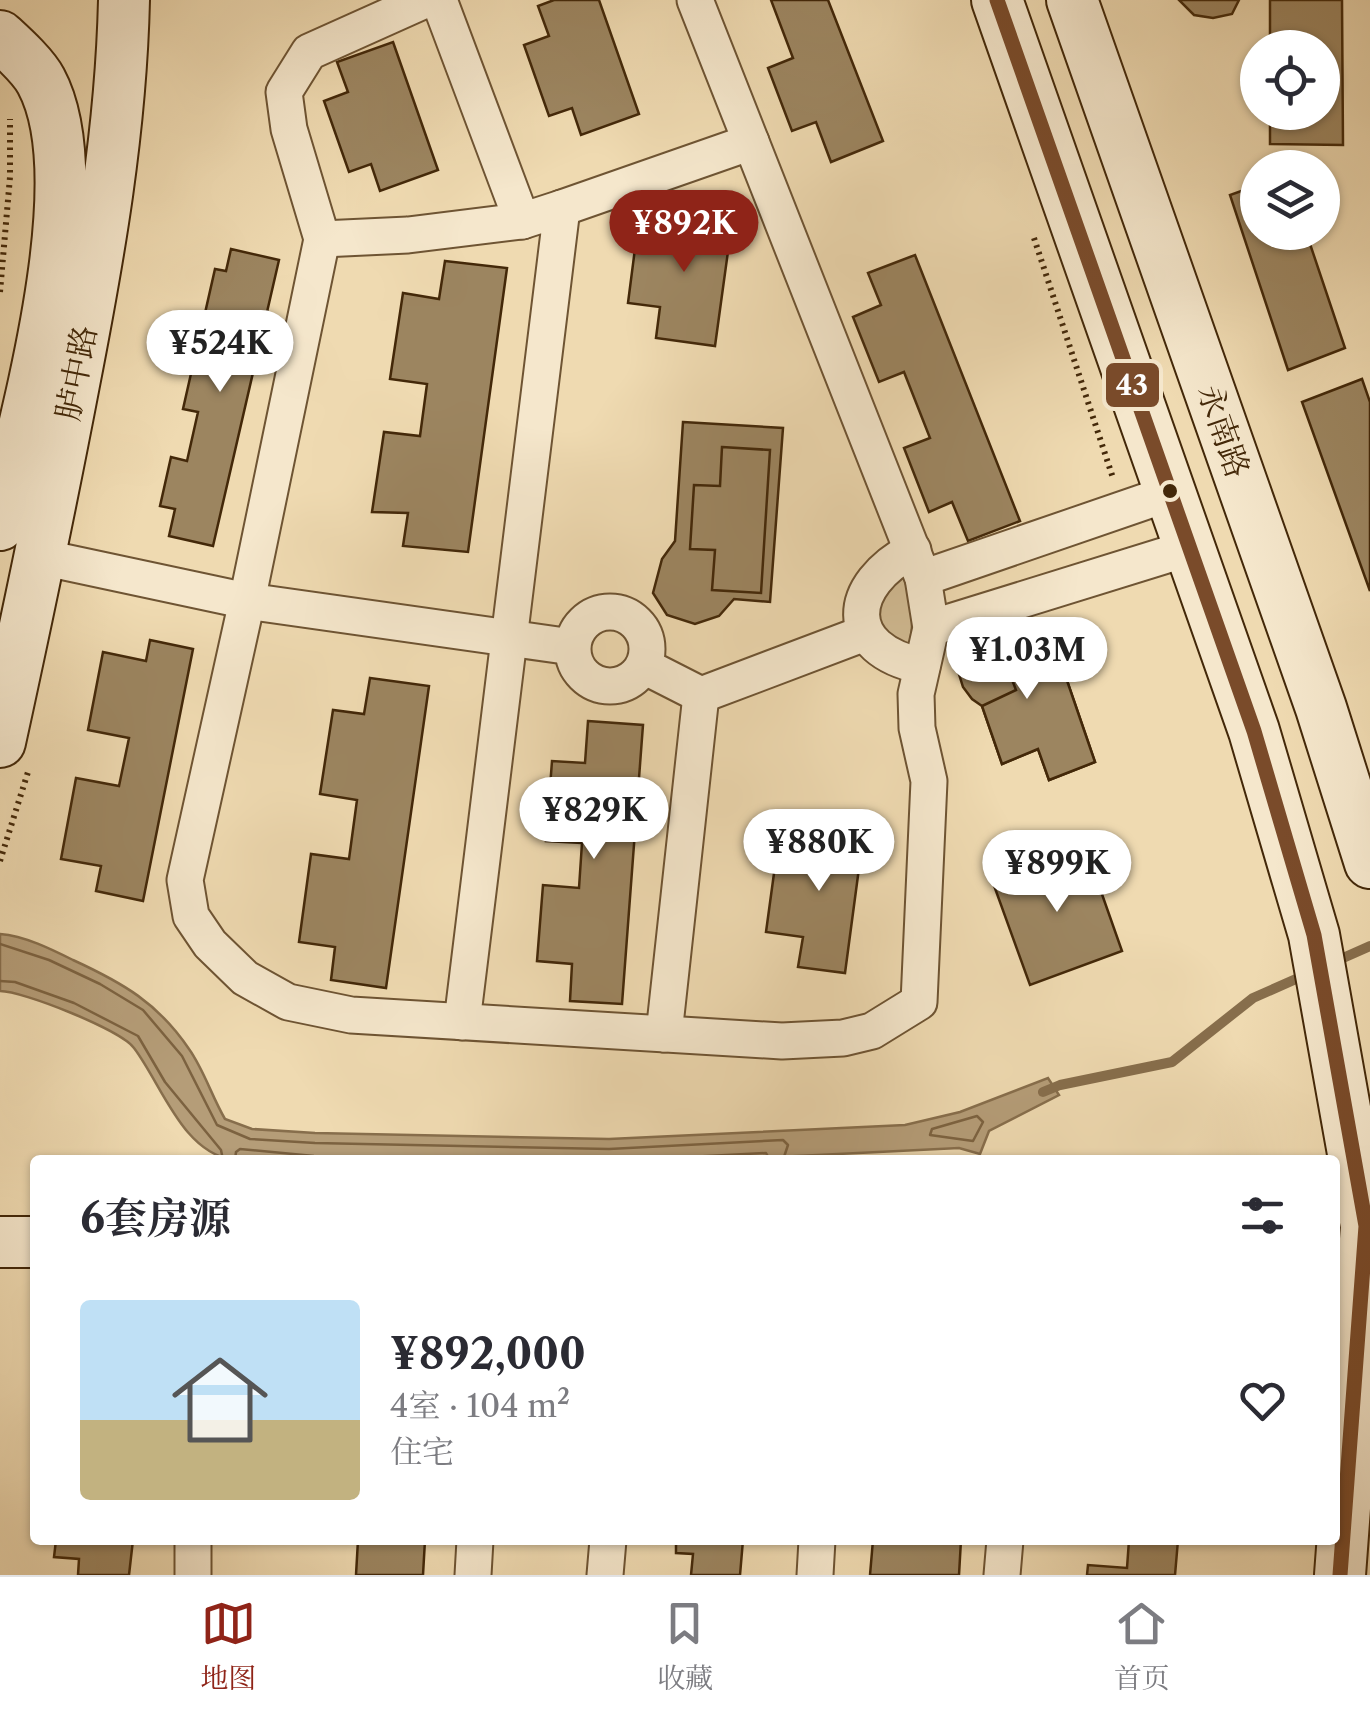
<!DOCTYPE html>
<html lang="zh">
<head>
<meta charset="utf-8">
<style>
  :root { --surface:#fff; --page:#f7f7f7; --text:#2b2b33; --muted:#7c7c81; --line:#e1e1e2; --accent:#8f2418 }
  body { margin:0; font-family:"Libre Caslon Text","Noto Serif SC",serif; background:var(--page); color:var(--text); height:100vh; display:flex; flex-direction:column; font-size:38px; white-space:nowrap }
  * { box-sizing:border-box; margin:0 }
  p { font-size:32px; color:var(--muted) }
  .icon { flex:none; width:55px; height:55px; fill:none; stroke:currentColor; stroke-width:2; stroke-linecap:round; stroke-linejoin:round }
  .map { position:relative; flex:1; overflow:hidden }
  .drawer { position:absolute; left:30px; top:1155px; width:1310px; height:390px; display:flex; flex-direction:column; background:var(--surface); border-radius:10px; box-shadow:0 2px 8px #0004 }
  .drawer>* { flex:none }
  .buttons { position:absolute; left:1240px; top:30px; display:grid; gap:20px }
  .buttons a { display:grid; place-items:center; width:100px; height:100px; border-radius:50%; background:var(--surface); box-shadow:0 2px 8px #0004; font-size:50px }
  .price { position:absolute; translate:-50% -85px; padding:0 22px; border-radius:35px; background:#fff; color:#222; font-size:32px; line-height:65px; filter:drop-shadow(0 2px 5px #0008) }
  .price::after { content:''; position:absolute; left:50%; top:60px; width:30px; height:22px; margin-left:-15px; background:inherit; clip-path:polygon(0 0,100% 0,50% 100%) }
  .price.current { background:var(--accent); color:#fff }
  ul { padding:0; list-style:none }
  li { display:flex; align-items:center; gap:30px; height:250px; padding:0 50px }
  li+li { border-top:2px solid var(--line) }
  li span { display:grid; place-items:center; flex:none; width:280px; height:200px; border-radius:10px; color:#555 }
  li>.icon { margin-inline-start:auto }
  span .icon { width:120px; height:120px; fill:#fffc; stroke-width:1 }
  li b { font-size:42px }
  h2 { display:flex; justify-content:space-between; align-items:center; height:120px; padding:0 50px; font-size:42px }
  .tabs { display:flex; justify-content:space-around; align-items:center; height:140px; border-top:2px solid var(--line); background:var(--surface); font-size:28px; color:var(--muted) }
  .tabs a { display:grid; justify-items:center; gap:5px }
  .tabs .current { color:var(--accent) }
  .map>svg:first-child { display:block }
  .green { fill:#d2bc94; stroke:#8a724e; stroke-width:2.5 }
  .water { fill:#b59d78; stroke:#876e4c; stroke-width:2.5 }
  .lines { fill:none; stroke-linecap:round; stroke-linejoin:round }
  .shore { stroke:#7c6240; stroke-width:2.5 }
  .stream { stroke:#876e4c; stroke-width:10 }
  .building { fill:#9c8560; stroke:#432809; stroke-width:2.5 }
  .street-casing { stroke:#6e5433; stroke-width:39 }
  .secondary-casing { stroke:#432809; stroke-width:54 }
  .path { stroke:#432809; stroke-width:6; stroke-dasharray:2.5 5; stroke-linecap:butt }
  .street { stroke:#f5e7cc; stroke-width:35 }
  .secondary { stroke:#f5e7cc; stroke-width:50 }
  .bus-1-casing { stroke:#f5e7cc; stroke-width:22 }
  .bus-1 { stroke:#7a4b2a; stroke-width:15 }
  .bus-dot { fill:#432809; stroke:#f5e7cc; stroke-width:4 }
  .labels { text-anchor:middle; dominant-baseline:central; stroke-width:9; stroke-linejoin:round; paint-order:stroke }
  .street-label { font-size:32px; fill:#432809; stroke:#f5e7cc }
  .line-badge { stroke:#f5e7cc; stroke-width:4 }
  .badge-label { font-size:28px; text-anchor:middle; font-weight:bold; fill:#fff }
</style>
</head>
<body>
<div class="map">
<svg width="1370" height="1575" viewBox="0 0 1370 1575">
  <rect width="100%" height="100%" fill="#efdab1"/>
  <filter id="stains"><feTurbulence type="fractalNoise" baseFrequency=".002" numOctaves="4"/><feColorMatrix values="0 0 0 0 .2 0 0 0 0 .09 0 0 0 0 .02 0 0 0 .5 -.17"/></filter>
  <radialGradient id="worn" r=".72"><stop offset=".6" stop-color="#630" stop-opacity="0"/><stop offset="1" stop-color="#630" stop-opacity=".3"/></radialGradient>
  <path class="green" d="M 904,571 C 915,598 914,625 908,654 L 878,638 L 875,598 Z"/>
  <path class="water" d="M 0,934 C 25,936 51,949 73,960 C 123,983 158,1003 189,1049 C 204,1070 212,1097 225,1119 L 252,1129 L 315,1133 L 609,1139 L 905,1125 L 960,1112 L 1048,1078 L 1059,1095 L 989,1131 L 980,1154 L 959,1148 L 716,1160 L 233,1160 C 182,1152 162,1085 134,1048 C 121,1030 23,991 0,991 Z"/>
  <g class="lines">
    <g class="shore">
      <polyline points="0,944 49,960 100,984 143,1010 182,1056 217,1125 250,1139 315,1143 609,1149 783,1140 788,1145 783,1160"/>
      <polyline points="0,981 15,982 74,1003 138,1036 165,1082 221,1150 223,1160"/>
      <polygon points="977,1116 983,1122 973,1141 930,1135 932,1129"/>
      <polyline points="235,1160 236,1152 240,1149 314,1156 545,1160"/>
      <polyline points="632,1160 766,1153 770,1160"/>
    </g>
    <g class="stream">
      <polyline points="1334,962 1370,946"/>
      <polyline points="1043,1092 1060,1085 1172,1062 1253,998 1305,975"/>
    </g>
  </g>
  <g class="building">
    <polygon points="554,0 599,0 639,114 581,135 572,108 549,116 524,45 549,36 538,6"/>
    <polygon points="771,0 828,0 883,141 831,162 816,122 792,131 768,68 793,58"/>
    <polygon points="1179,0 1239,0 1232,14 1213,18 1194,15"/>
    <polygon points="1270,0 1342,0 1343,145 1270,144 1270,112 1322,112 1322,48 1270,48"/>
    <polygon points="393,42 438,170 380,191 371,164 349,172 324,101 348,92 337,62"/>
    <polygon points="1258,185 1258,232 1306,232 1345,348 1288,370 1230,195"/>
    <polygon points="672,206 733,215 715,346 656,338 660,307 628,303 637,233 668,237"/>
    <polygon points="231,249 279,260 213,546 169,536 175,509 160,506 171,457 187,461 198,412 183,409 195,356 208,359 216,326 203,322 215,269 226,271"/>
    <polygon points="915,255 1020,521 968,541 952,502 929,512 904,448 930,438 904,372 879,382 853,317 881,305 868,273"/>
    <polygon points="445,261 507,268 468,552 403,546 408,513 372,512 384,432 420,436 427,384 390,379 403,293 439,299"/>
    <polygon points="1362,379 1370,402 1370,591 1302,402"/>
    <polygon points="683,422 783,428 770,602 734,599 719,616 695,624 667,615 653,593 662,559 675,541"/>
    <polygon points="722,447 770,450 761,593 712,590 715,550 690,549 694,485 720,486"/>
    <polygon points="1051,634 1095,762 1049,780 1038,749 1002,764 982,706 972,699 963,687 958,671 962,655 974,642 990,638 1009,641 1018,647"/>
    <polygon points="1051,634 1095,762 1049,780 1038,749 1002,764 982,706 1016,690 1002,653"/>
    <polygon points="150,640 193,649 143,901 96,891 101,866 61,859 76,778 119,786 129,738 88,730 103,652 146,661"/>
    <polygon points="370,678 429,686 386,988 331,980 335,947 299,942 311,854 349,859 357,800 320,794 333,710 364,714"/>
    <polygon points="588,721 643,725 622,1004 570,1001 572,964 537,961 543,885 579,888 582,843 546,841 552,761 585,763"/>
    <polygon points="820,817 865,823 845,973 798,967 803,937 766,932 778,844 816,849"/>
    <polygon points="1085,846 1122,951 1030,985 992,880"/>
    <polygon points="56,1540 133,1540 129,1575 78,1575 79,1559 54,1557"/>
    <polygon points="358,1540 425,1540 423,1575 356,1575"/>
    <polygon points="676,1540 743,1540 740,1575 691,1575 693,1554 676,1553"/>
    <polygon points="873,1540 961,1540 959,1575 870,1575"/>
    <polygon points="1129,1540 1178,1540 1175,1575 1087,1575 1088,1565 1127,1568"/>
  </g>
  <g class="lines">
    <g class="street-casing">
      <g id="street">
        <polyline points="425,0 309,52 284,92 289,129 322,239 247,601 185,880 191,916 210,944 245,978 288,1002 351,1015 782,1041 843,1038 872,1031 919,1002 929,781 917,728 916,694 931,628 923,578 695,0"/>
        <polyline points="439,0 522,221 562,208 462,1022"/>
        <polyline points="562,208 751,142"/>
        <polyline points="322,239 408,235 522,221"/>
        <path d="M 913,550 C 846,585 840,649 922,666"/>
        <polyline points="41,557 247,601 572,647"/>
        <polyline points="923,578 1170,493"/>
        <circle cx="610" cy="649" r="37"/>
        <polyline points="931,628 1189,548"/>
        <polyline points="644,666 701,695 865,633"/>
        <polyline points="664,1034 701,695"/>
        <polyline points="193,1575 193,1540"/>
        <polyline points="473,1575 475,1540"/>
        <polyline points="605,1575 608,1540"/>
        <polyline points="815,1575 817,1540"/>
        <polyline points="1002,1575 1005,1540"/>
      </g>
    </g>
    <g class="secondary-casing">
      <g id="secondary">
        <polyline points="997,0 1254,731 1314,935 1366,1226 1340,1575"/>
        <polyline points="1072,0 1321,708 1370,863"/>
        <path d="M 0,36 C 13,48 33,66 41,81 C 94,179 25,418 0,525"/>
        <path d="M 0,742 C 26,623 51,504 74,384 C 99,256 121,131 124,0"/>
        <polyline points="0,1242 35,1242"/>
      </g>
    </g>
    <g class="path">
      <polyline points="1034,238 1113,478"/>
      <polyline points="0,292 10,177 10,119"/>
      <polyline points="0,861 28,772"/>
    </g>
    <use href="#street" class="street"/>
    <use href="#secondary" class="secondary"/>
    <g class="bus-1-casing">
      <polyline id="bus-1" points="997,0 1254,731 1314,935 1366,1226 1340,1575"/>
    </g>
    <use href="#bus-1" class="bus-1"/>
  </g>
  <circle class="bus-dot" cx="1170" cy="491" r="9"/>
  <g class="labels">
    <g class="street-label">
      <text transform="translate(76 373) rotate(-79)">胪中路</text>
      <text transform="translate(1224 431) rotate(71)">永南路</text>
    </g>
  </g>
  <rect class="line-badge" x="1104" y="361" width="57" height="48" rx="10" fill="#7a4b2a"/>
  <g class="badge-label">
    <text x="1132" y="395">43</text>
  </g>
  <rect width="100%" height="100%" filter="url(#stains)"/>
  <rect width="100%" height="100%" fill="url(#worn)"/>
</svg>
<div class="buttons">
<a><svg class="icon" aria-label="locate" viewBox="0 0 24 24"><circle cx="12" cy="12" r="6"/><path d="M12 2v4M12 18v4M2 12h4M18 12h4"/></svg></a>
<a><svg class="icon" aria-label="layers" viewBox="0 0 24 24"><path d="M12 4l9 5-9 5-9-5zM3 14l9 5 9-5"/></svg></a>
</div>
<b class="price current" style="left:684px;top:275px">¥892K</b>
<b class="price" style="left:220px;top:395px">¥524K</b>
<b class="price" style="left:1027px;top:702px">¥1.03M</b>
<b class="price" style="left:594px;top:862px">¥829K</b>
<b class="price" style="left:819px;top:894px">¥880K</b>
<b class="price" style="left:1057px;top:915px">¥899K</b>
<section class="drawer">
<h2>6套房源<svg class="icon" aria-label="filters" viewBox="0 0 24 24"><path d="M4 7h16M4 17h16"/><circle cx="9" cy="7" r="2"/><circle cx="15" cy="17" r="2"/></svg></h2>
<ul>
<li><span style="background:linear-gradient(#bfe0f5 60%,#c2b280 0)"><svg class="icon" aria-label="home" viewBox="0 0 24 24"><path d="M3 11l9-7 9 7M6 9v11h12V9"/></svg></span><div><b>¥892,000</b><p>4室 · 104 m²</p><p>住宅</p></div><svg class="icon" aria-label="heart" viewBox="0 0 24 24"><path d="M12 20l-8-8c-3-5 5-10 8-4 3-6 11-1 8 4z"/></svg></li>
</ul>
</section>
</div>
<nav class="tabs">
<a class="current"><svg class="icon" aria-label="map" viewBox="0 0 24 24"><path d="M3 6l6-2 6 2 6-2v14l-6 2-6-2-6 2zM9 4v14M15 6v14"/></svg>地图</a>
<a><svg class="icon" aria-label="saved" viewBox="0 0 24 24"><path d="M7 4h10v16l-5-4-5 4z"/></svg>收藏</a>
<a><svg class="icon" aria-label="home" viewBox="0 0 24 24"><path d="M3 11l9-7 9 7M6 9v11h12V9"/></svg>首页</a>
</nav>
</body>
</html>
